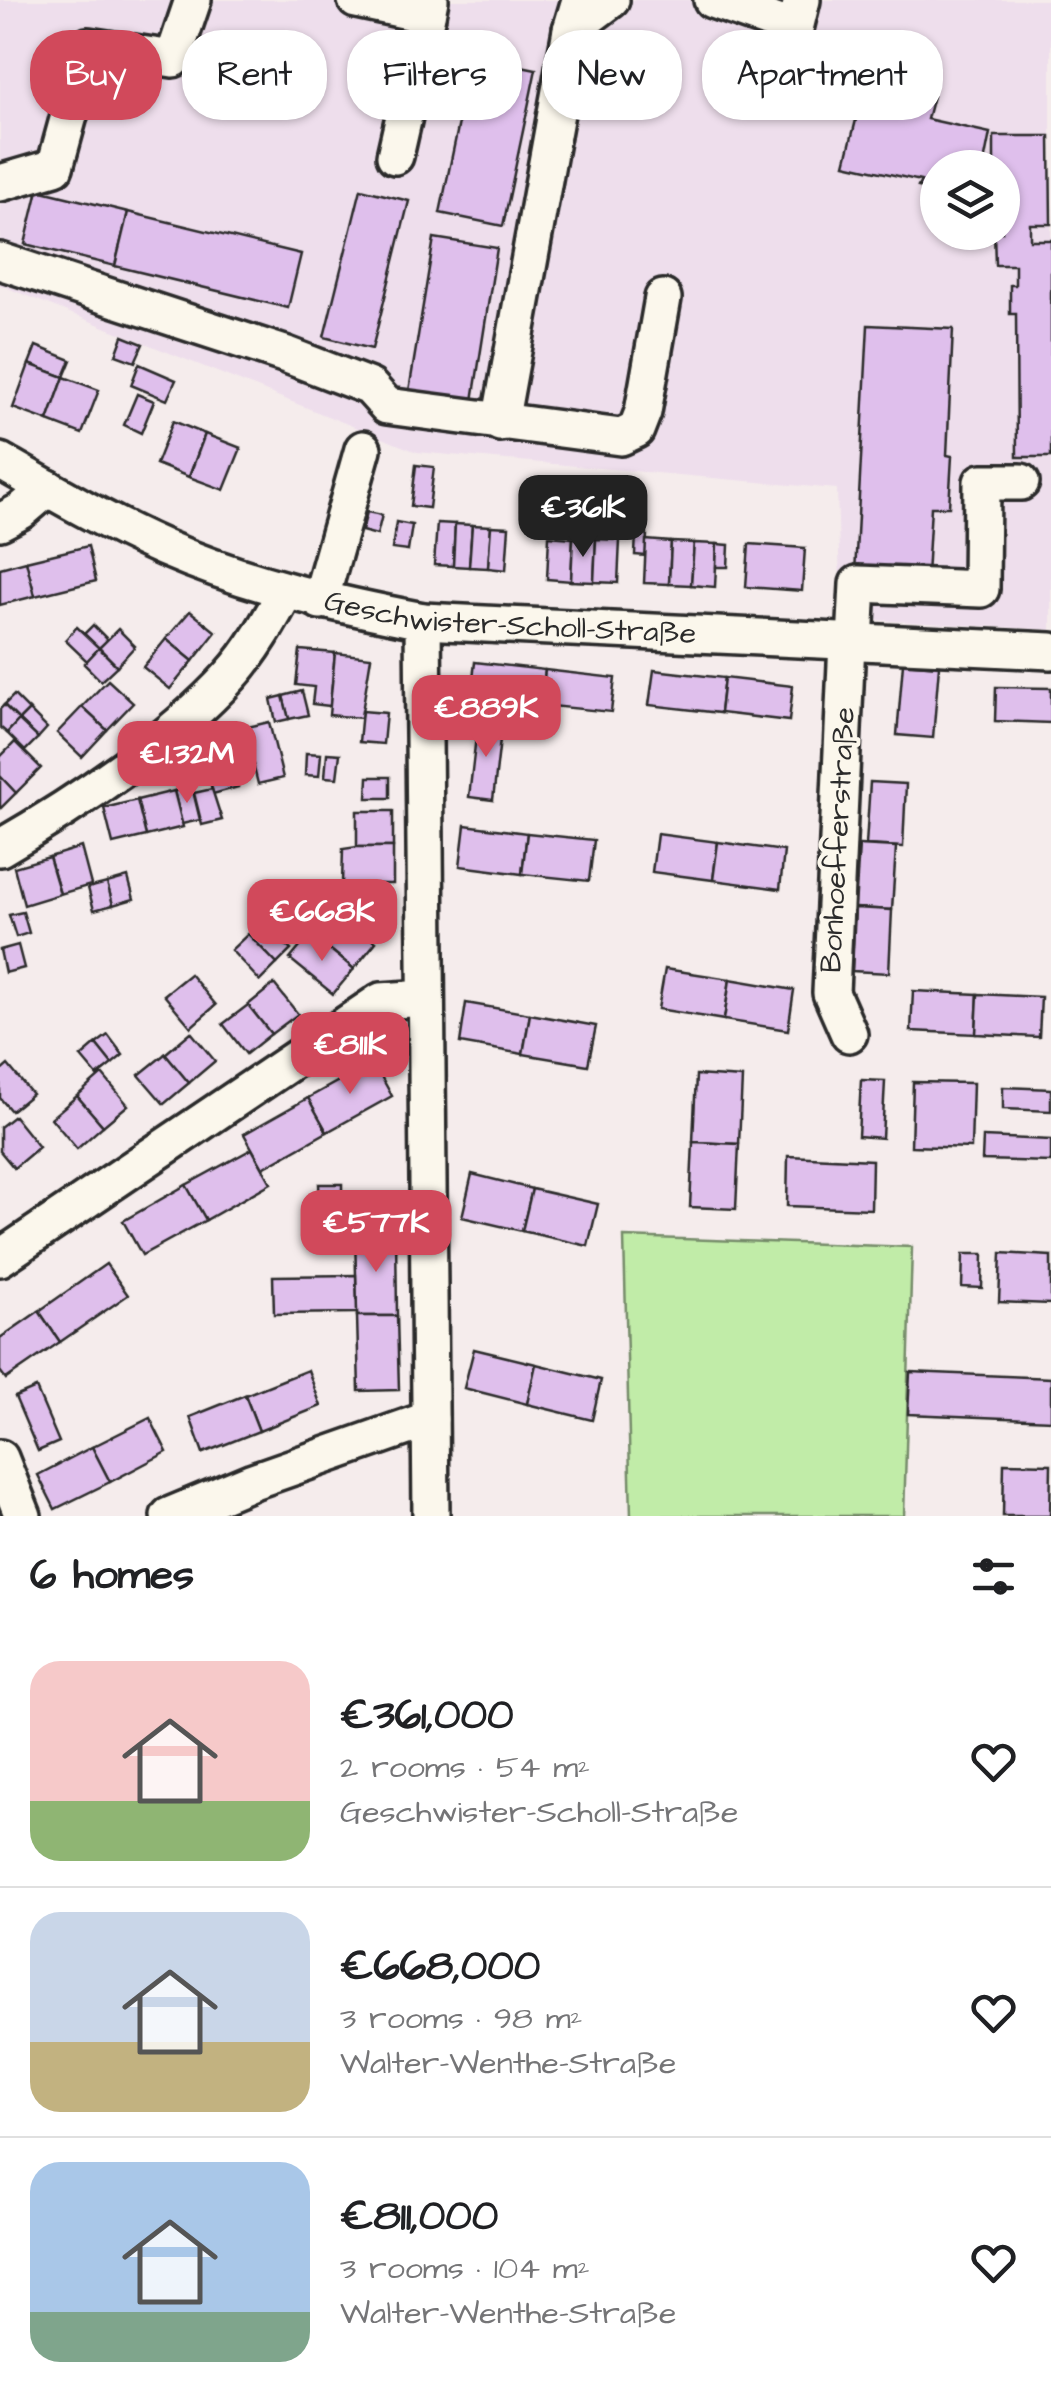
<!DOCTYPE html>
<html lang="en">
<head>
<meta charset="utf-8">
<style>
  :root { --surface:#fff; --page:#f2f2f2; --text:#202124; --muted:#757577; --line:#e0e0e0; --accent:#d1495b }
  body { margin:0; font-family:"Architects Daughter",sans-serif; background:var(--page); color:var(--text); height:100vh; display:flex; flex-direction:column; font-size:38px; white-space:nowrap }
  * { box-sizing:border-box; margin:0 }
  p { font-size:32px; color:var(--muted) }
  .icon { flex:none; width:55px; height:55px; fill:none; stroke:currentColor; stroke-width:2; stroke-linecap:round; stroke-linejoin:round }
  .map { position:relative; height:1516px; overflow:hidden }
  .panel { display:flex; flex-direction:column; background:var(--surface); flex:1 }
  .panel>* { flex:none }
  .hud { position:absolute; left:30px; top:30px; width:992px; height:90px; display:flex; gap:20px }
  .buttons { position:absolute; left:920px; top:150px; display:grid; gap:20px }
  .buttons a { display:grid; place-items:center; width:100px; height:100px; border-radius:50%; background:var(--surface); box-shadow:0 2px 8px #0004; font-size:50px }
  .price { position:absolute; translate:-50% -85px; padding:0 22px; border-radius:20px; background:var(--accent); color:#fff; font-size:32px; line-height:65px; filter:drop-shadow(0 2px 5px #0008) }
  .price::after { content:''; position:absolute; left:50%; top:60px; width:30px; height:22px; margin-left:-15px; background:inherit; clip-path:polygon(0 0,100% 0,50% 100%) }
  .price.selected { background:#222; color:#fff }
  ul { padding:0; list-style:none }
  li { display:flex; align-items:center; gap:30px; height:250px; padding:0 30px }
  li+li { border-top:2px solid var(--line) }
  li span { display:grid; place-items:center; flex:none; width:280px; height:200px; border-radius:30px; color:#555 }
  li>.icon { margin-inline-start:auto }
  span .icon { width:120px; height:120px; fill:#fffc; stroke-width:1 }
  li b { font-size:42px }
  h2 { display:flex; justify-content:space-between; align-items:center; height:120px; padding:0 30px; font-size:42px }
  .pill { padding:0 35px; border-radius:40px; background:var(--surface); box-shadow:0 2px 8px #0004; font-size:35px; line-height:90px }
  .pill.selected { background:var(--accent); color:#fff }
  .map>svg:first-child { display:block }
  .built { fill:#eedeec; fill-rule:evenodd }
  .green { fill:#c1eca8; stroke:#768c6a; stroke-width:2.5 }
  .building { fill:#dfbfec; stroke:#2b2b2b; stroke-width:2.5 }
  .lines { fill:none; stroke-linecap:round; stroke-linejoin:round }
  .minor-casing { stroke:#2b2b2b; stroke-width:42 }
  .minor { stroke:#fbf7ec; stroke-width:35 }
  .labels { text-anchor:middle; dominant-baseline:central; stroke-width:8; stroke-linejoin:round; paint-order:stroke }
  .street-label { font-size:30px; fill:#2b2b2b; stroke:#fbf7ec }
</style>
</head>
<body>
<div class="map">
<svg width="1051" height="1516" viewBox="0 0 1051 1516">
  <rect width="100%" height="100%" fill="#f5ecec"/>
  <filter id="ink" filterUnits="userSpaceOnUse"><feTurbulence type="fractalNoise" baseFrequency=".01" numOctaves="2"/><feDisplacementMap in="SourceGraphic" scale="20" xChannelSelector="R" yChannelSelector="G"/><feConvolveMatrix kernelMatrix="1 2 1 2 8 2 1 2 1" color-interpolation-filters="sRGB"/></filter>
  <g filter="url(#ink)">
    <path class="built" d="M 0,0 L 1051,0 L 1051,630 L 841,618 L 837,489 L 417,452 L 0,285 ZM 938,168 L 1002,168 L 1002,232 L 938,232 Z"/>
    <polygon class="green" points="624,1237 912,1247 904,1516 631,1516"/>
    <g class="building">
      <polygon points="473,56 536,69 503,226 440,213"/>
      <polygon points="866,80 933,96 927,119 990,133 983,168 938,168 938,192 918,187 921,181 845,164"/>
      <polygon points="994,136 1050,136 1051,224 1030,224 1030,240 1051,240 1051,457 1017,457 1016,314 1010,314 1010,285 1015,285 1015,265 995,265 994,232 1002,232 1002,168 994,168"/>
      <polygon points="361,189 409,201 372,349 324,337"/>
      <polygon points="38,190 128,212 115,266 25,244"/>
      <polygon points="128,212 301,254 288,308 115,266"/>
      <polygon points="434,238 497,248 472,407 408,397"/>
      <polygon points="868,325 953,329 947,455 952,456 949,507 931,507 927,576 855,573"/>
      <polygon points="123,336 143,344 135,362 116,355"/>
      <polygon points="36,346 71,360 64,377 29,364"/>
      <polygon points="29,364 64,377 48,421 13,408"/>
      <polygon points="139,364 176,380 167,400 131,385"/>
      <polygon points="64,377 99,390 82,434 48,421"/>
      <polygon points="137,394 154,401 141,433 124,425"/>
      <polygon points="173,421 205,434 189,477 156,464"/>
      <polygon points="205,434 241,448 224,490 189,477"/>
      <polygon points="416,465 434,467 429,508 411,506"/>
      <polygon points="523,494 541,495 539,512 522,510"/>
      <polygon points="367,512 382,515 377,535 362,531"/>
      <polygon points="396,522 412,525 408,551 392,549"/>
      <polygon points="437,523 455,524 453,566 434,565"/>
      <polygon points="455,524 472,525 469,567 453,566"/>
      <polygon points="472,525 491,526 488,568 469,567"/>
      <polygon points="491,526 509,527 506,570 488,568"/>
      <polygon points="636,532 647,533 646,556 635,555"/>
      <polygon points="549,536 573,538 571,581 547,579"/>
      <polygon points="573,538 596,539 594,582 571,581"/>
      <polygon points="596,539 620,540 618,583 594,582"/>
      <polygon points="646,540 671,542 669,584 644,583"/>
      <polygon points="671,542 694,543 691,585 669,584"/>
      <polygon points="694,543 717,544 715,587 691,585"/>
      <polygon points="717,544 729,545 728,567 716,567"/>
      <polygon points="749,544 805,548 802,591 746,587"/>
      <polygon points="88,546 96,581 35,596 26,561"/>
      <polygon points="26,561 35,596 0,605 0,568"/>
      <polygon points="190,611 216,632 193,661 166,639"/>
      <polygon points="93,625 108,640 99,648 84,634"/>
      <polygon points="77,627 99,648 87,661 65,640"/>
      <polygon points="118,629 135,646 117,666 99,648"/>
      <polygon points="166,639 193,661 170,689 143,667"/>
      <polygon points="99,648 117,666 101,681 84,664"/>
      <polygon points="300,650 335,653 330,706 312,704 314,687 296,685"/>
      <polygon points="335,653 371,657 361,718 329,715"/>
      <polygon points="475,662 545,670 541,705 471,696"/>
      <polygon points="903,663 939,666 933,738 897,735"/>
      <polygon points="545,670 615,678 611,712 541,705"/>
      <polygon points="654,670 724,678 720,713 649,705"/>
      <polygon points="724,678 793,686 789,721 720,713"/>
      <polygon points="108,680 133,703 107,730 82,707"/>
      <polygon points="996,687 1051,688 1051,723 995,721"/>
      <polygon points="302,691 308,715 289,719 283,696"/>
      <polygon points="14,695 29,710 19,720 4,705"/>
      <polygon points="283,696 289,719 276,722 271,699"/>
      <polygon points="4,705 19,720 7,733 0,727 0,709"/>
      <polygon points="82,707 107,730 82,757 57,733"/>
      <polygon points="29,710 47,728 38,738 19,720"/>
      <polygon points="362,711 386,713 383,744 359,742"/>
      <polygon points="478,719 502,722 493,800 469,797"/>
      <polygon points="19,720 38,738 25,751 7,733"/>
      <polygon points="269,722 283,778 258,784 253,764 244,767 235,730"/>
      <polygon points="235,730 244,767 234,769 238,787 213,794 200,739"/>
      <polygon points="15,742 41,768 16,793 0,776 0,757"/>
      <polygon points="306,753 321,754 319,776 305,775"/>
      <polygon points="327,753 340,754 337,778 325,777"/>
      <polygon points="0,776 16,793 0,809"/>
      <polygon points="368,777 390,777 390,798 367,798"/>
      <polygon points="870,782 906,784 903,847 866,845"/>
      <polygon points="192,787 200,820 182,824 174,791"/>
      <polygon points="212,789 222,820 202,825 194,793"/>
      <polygon points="174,791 183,827 146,836 137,800"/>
      <polygon points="137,800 146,836 113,844 104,808"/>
      <rect x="357" y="811" width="36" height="36"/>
      <polygon points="465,825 527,833 522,874 460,866"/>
      <polygon points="527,833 594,840 589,881 522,874"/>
      <polygon points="657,834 718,842 713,880 652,872"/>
      <polygon points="718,842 784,851 780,889 713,880"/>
      <polygon points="859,845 896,847 892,910 855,908"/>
      <polygon points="81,847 91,885 60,894 49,857"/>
      <polygon points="357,847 393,847 393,884 342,884 343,849"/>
      <polygon points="49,857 60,894 24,905 14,867"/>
      <polygon points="128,877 134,899 113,905 107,883"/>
      <polygon points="107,883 113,905 94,910 88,888"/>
      <polygon points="366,893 388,898 381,923 360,918"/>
      <polygon points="333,907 376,942 354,969 311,934"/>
      <polygon points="855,908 892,910 889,973 852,971"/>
      <polygon points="23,912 29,933 16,937 9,915"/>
      <polygon points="267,927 291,950 277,964 254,940"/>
      <polygon points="248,934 277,964 260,981 231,950"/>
      <polygon points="311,934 354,969 333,994 290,959"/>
      <polygon points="18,945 24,968 5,973 0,950"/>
      <polygon points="665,969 730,979 724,1020 658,1009"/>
      <polygon points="190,974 216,1005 191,1027 164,995"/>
      <polygon points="730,979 794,990 788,1030 724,1020"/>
      <polygon points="274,984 298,1014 271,1034 248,1005"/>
      <polygon points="913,991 978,994 976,1034 911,1031"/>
      <polygon points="978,994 1041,997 1039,1037 976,1034"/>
      <polygon points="466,1003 530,1014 523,1054 460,1043"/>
      <polygon points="248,1005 271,1034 246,1054 223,1024"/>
      <polygon points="530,1014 596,1026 588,1065 523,1054"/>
      <polygon points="191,1032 215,1061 189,1083 165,1054"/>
      <polygon points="108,1035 123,1055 112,1064 96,1044"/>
      <polygon points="96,1044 112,1064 97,1076 81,1057"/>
      <polygon points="165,1054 189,1083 164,1104 139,1075"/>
      <polygon points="373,1062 392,1096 327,1132 308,1098"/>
      <polygon points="8,1065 32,1094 11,1111 0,1098 0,1072"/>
      <polygon points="102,1074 128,1105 103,1126 77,1096"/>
      <polygon points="696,1075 742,1078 739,1144 693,1142"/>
      <polygon points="861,1080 885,1081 882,1138 858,1136"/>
      <polygon points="913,1082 973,1083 971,1148 911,1146"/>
      <polygon points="1003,1087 1051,1089 1051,1111 1003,1109"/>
      <polygon points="77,1096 103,1126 77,1149 51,1118"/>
      <polygon points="308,1098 327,1132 263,1168 244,1134"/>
      <polygon points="14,1116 39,1147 14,1168 0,1151 0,1127"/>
      <polygon points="983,1137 1051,1140 1051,1162 982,1160"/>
      <polygon points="693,1142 739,1144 736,1209 690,1207"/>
      <polygon points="252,1149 271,1183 206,1220 186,1185"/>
      <polygon points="788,1156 872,1160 871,1209 787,1206"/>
      <polygon points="472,1174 532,1189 522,1231 462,1217"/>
      <polygon points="319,1184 342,1184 342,1203 320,1204"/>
      <polygon points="186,1185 206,1220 142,1255 123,1221"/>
      <polygon points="532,1189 598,1204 588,1246 522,1231"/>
      <polygon points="396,1233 397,1316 357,1316 355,1234"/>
      <polygon points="1001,1253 1051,1256 1051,1304 999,1302"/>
      <polygon points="963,1254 983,1254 982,1288 962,1287"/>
      <polygon points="106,1264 128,1295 60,1342 39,1311"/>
      <polygon points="356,1275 357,1313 274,1314 273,1276"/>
      <polygon points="39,1311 60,1342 6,1379 0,1371 0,1338"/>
      <polygon points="357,1316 397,1316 399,1390 359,1391"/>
      <polygon points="474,1349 536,1364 527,1404 464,1388"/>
      <polygon points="536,1364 601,1380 592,1420 527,1404"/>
      <polygon points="308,1370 321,1406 259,1431 245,1395"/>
      <polygon points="910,1372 1051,1378 1051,1420 908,1414"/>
      <polygon points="36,1388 59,1442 38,1451 15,1397"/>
      <polygon points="245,1395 259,1431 203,1453 190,1417"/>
      <polygon points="150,1418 167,1452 110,1482 92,1447"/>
      <polygon points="92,1447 110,1482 55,1509 38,1475"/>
      <polygon points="1004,1463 1051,1464 1050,1516 1003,1516"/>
    </g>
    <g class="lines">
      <g class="minor-casing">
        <g id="minor">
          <polyline points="356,0 427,15 430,0"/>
          <polyline points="580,0 571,30 611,0"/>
          <polyline points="712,0 795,29 802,0"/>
          <polyline points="395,156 427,15"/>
          <polyline points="0,183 55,167 88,46 173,59 193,0"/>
          <polyline points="0,261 287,355 370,387 387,406 621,437 636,430 643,412 663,298"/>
          <polyline points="500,423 571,30"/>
          <path id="s1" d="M 0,461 C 54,492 107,523 164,548 C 247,584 334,604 423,621 L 1051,651"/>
          <polyline points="0,522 21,511 48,488"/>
          <polyline points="320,601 363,449"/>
          <polyline points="423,621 431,1516"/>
          <polyline points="847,642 831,993 849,1034"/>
          <polyline points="855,642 858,584 981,589 982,482 1021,482"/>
          <path d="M 0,848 C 76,804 171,741 230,676 C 253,651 270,620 286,591"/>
          <polyline points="0,1258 381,1001 426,998"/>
          <polyline points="0,1458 23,1516"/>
          <polyline points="169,1516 253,1481 430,1419"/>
        </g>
      </g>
      <use href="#minor" class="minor"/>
    </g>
  </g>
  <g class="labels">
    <g class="street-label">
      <text stroke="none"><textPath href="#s1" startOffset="542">Geschwister-Scholl-Straße</textPath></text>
      <text transform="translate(838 840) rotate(-87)">Bonhoefferstraße</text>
    </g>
  </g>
</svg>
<div class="buttons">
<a><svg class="icon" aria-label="layers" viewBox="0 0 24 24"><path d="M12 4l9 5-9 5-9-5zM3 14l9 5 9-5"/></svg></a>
</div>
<b class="price selected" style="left:583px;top:560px">€361K</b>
<b class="price" style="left:486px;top:760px">€889K</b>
<b class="price" style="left:187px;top:806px">€1.32M</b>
<b class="price" style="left:322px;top:964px">€668K</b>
<b class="price" style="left:350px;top:1097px">€811K</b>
<b class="price" style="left:376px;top:1275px">€577K</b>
<div class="hud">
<a class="pill selected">Buy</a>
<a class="pill">Rent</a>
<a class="pill">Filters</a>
<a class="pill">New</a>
<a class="pill">Apartment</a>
</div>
</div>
<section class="panel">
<h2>6 homes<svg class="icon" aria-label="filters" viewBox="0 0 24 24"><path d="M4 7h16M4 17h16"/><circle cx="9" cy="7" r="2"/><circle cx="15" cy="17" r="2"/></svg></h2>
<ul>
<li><span style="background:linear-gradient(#f6c9c9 70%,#8fb573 0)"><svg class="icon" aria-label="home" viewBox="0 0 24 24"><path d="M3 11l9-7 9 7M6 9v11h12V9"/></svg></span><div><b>€361,000</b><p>2 rooms · 54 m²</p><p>Geschwister-Scholl-Straße</p></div><svg class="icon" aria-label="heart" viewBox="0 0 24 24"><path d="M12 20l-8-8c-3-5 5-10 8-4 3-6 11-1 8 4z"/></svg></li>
<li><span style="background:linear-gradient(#c9d6e8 65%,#c2b280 0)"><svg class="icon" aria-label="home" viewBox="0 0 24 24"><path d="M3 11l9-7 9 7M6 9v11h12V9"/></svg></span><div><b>€668,000</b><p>3 rooms · 98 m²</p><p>Walter-Wenthe-Straße</p></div><svg class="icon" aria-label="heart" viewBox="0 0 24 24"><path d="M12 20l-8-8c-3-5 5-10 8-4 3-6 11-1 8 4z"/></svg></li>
<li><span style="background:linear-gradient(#a9c7e8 75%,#7fa58c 0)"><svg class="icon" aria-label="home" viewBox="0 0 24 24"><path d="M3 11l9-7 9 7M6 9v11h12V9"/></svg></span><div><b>€811,000</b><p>3 rooms · 104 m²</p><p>Walter-Wenthe-Straße</p></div><svg class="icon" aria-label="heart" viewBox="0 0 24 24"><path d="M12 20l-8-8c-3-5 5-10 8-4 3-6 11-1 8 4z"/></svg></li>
</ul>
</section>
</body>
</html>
